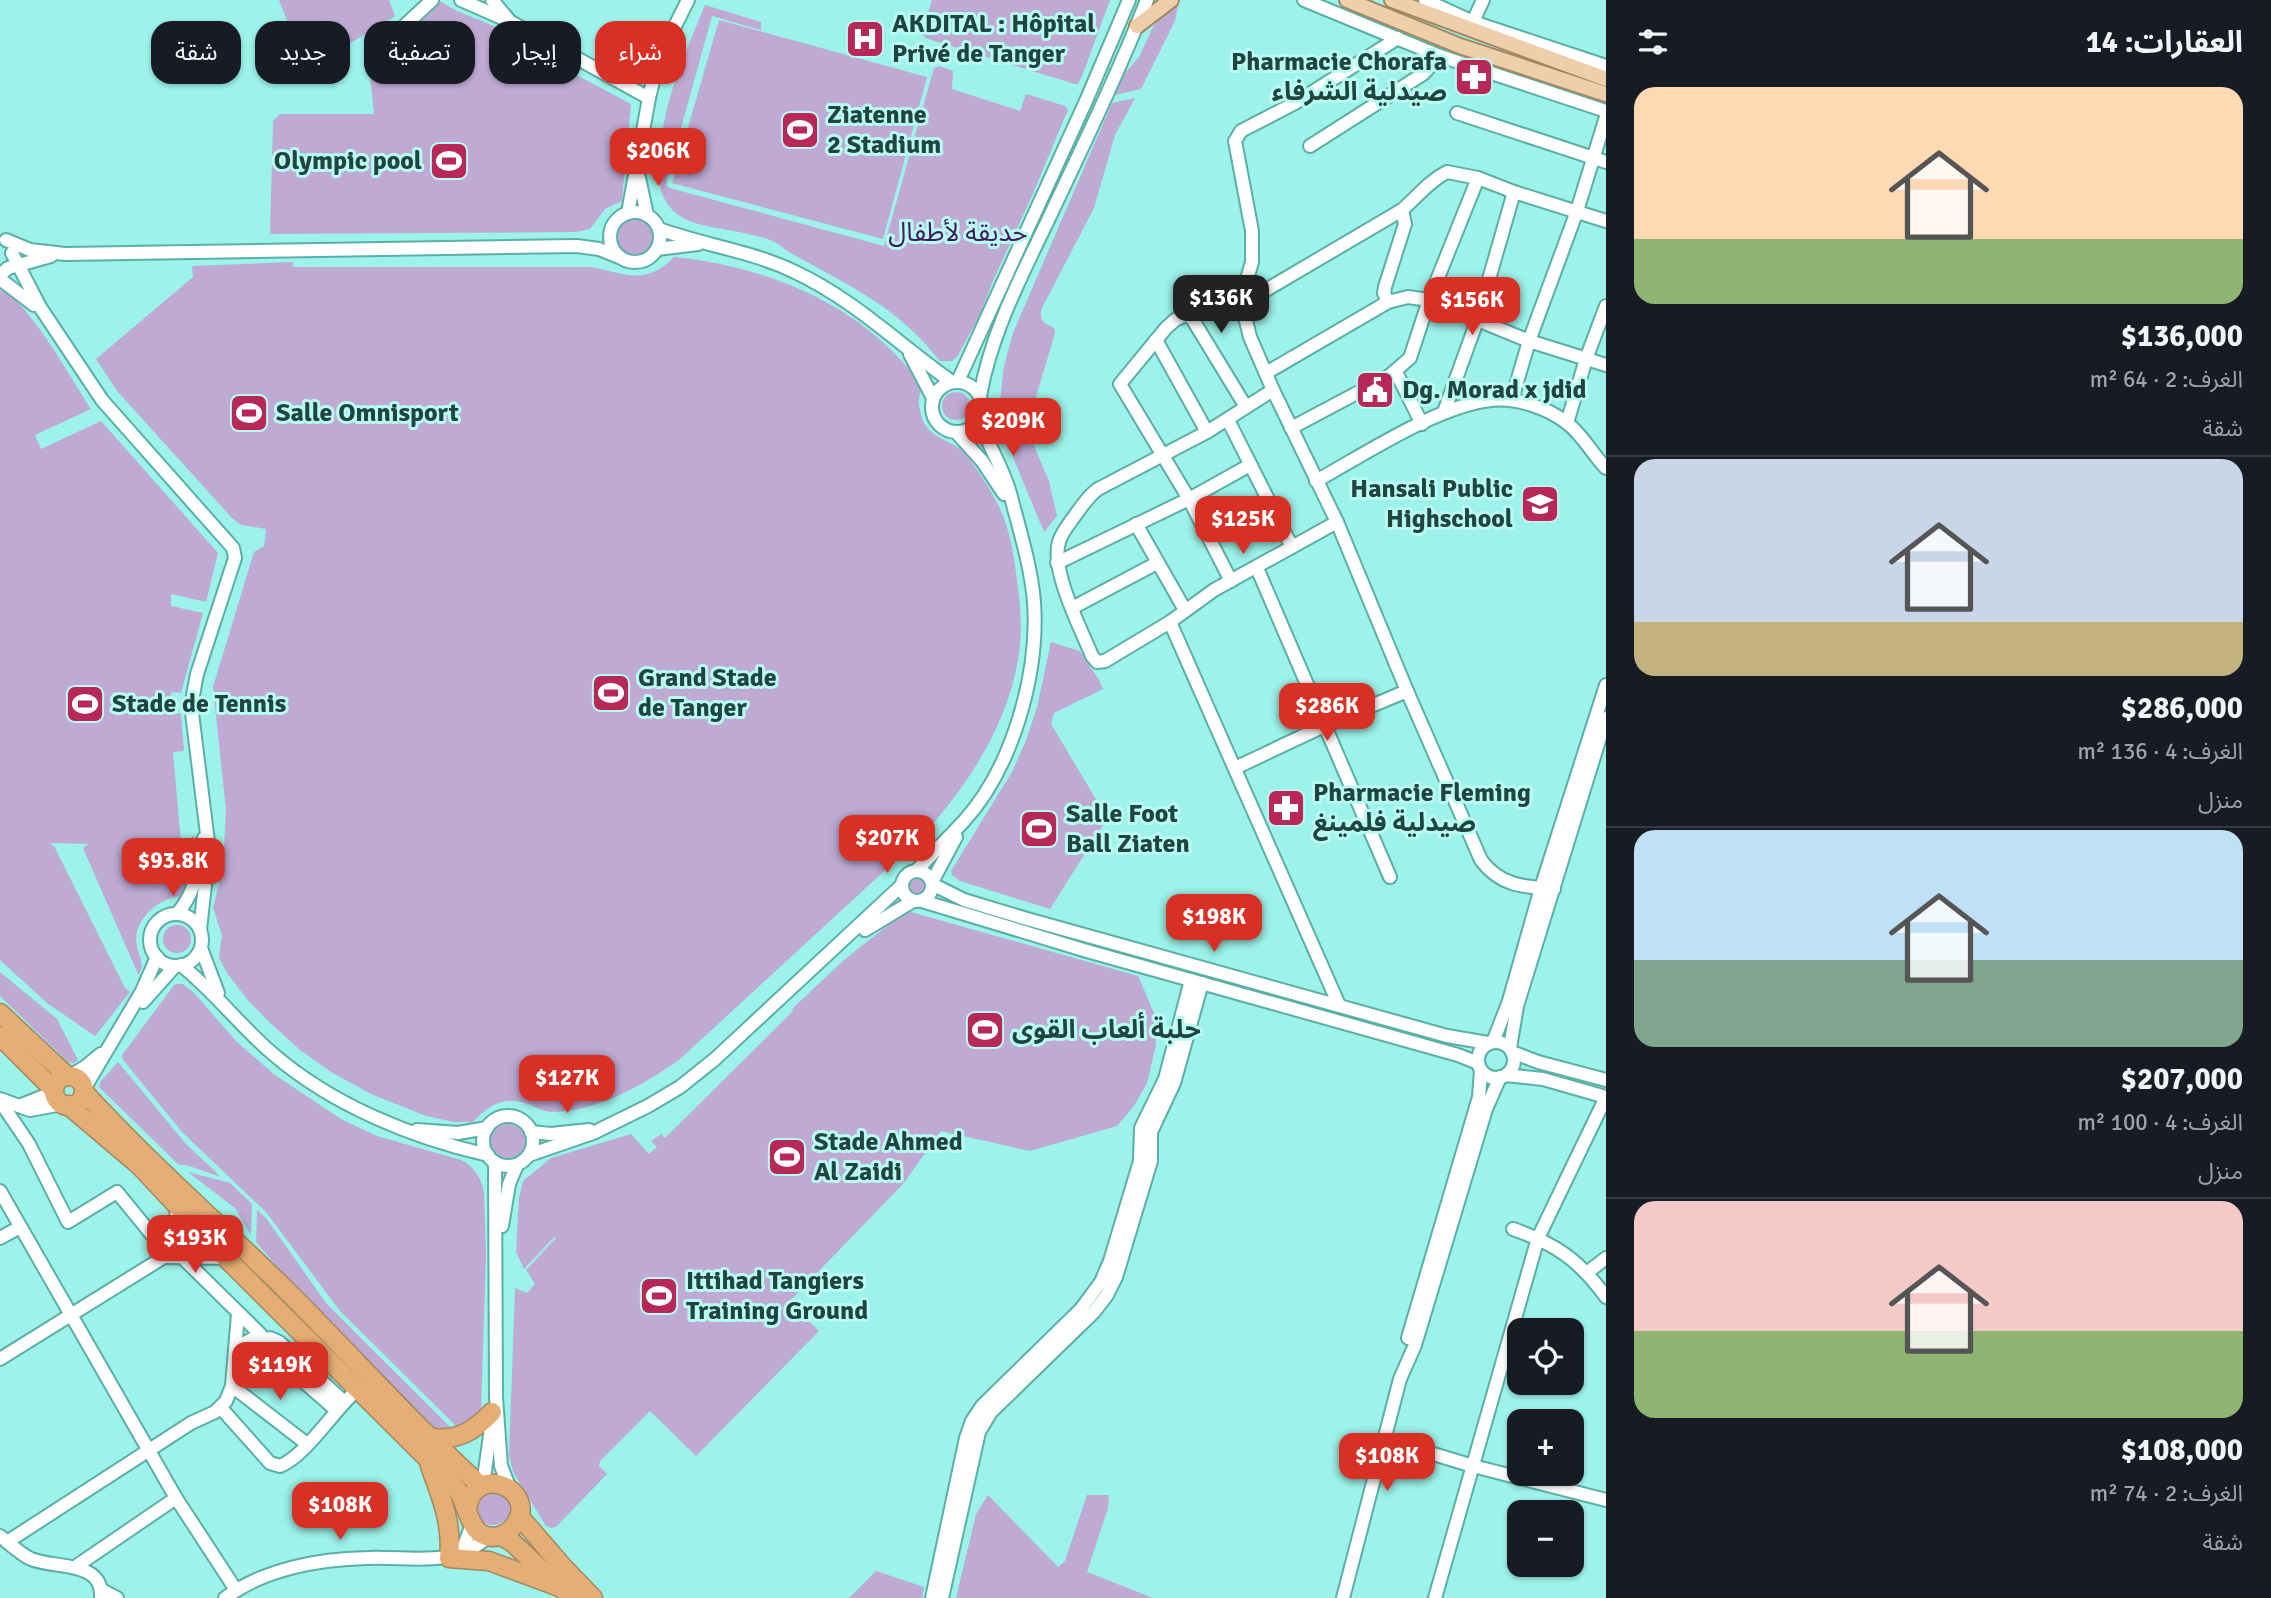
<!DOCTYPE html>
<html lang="ar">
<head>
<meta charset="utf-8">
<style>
  :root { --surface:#171b24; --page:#242831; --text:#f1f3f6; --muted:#9ea1a6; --line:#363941; --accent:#d93025 }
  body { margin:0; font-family:Signika,"Noto Sans Arabic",sans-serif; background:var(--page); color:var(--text); direction:rtl; height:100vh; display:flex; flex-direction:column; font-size:26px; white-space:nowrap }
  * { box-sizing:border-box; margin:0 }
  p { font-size:23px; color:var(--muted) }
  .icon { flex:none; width:38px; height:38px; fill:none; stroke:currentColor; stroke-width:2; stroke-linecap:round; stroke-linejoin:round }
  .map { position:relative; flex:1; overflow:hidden; direction:ltr }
  .side { display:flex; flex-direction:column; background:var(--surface); width:665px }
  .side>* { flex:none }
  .banner { position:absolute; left:21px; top:21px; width:665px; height:63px; direction:rtl; display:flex; gap:14px }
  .tools { position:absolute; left:1507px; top:1318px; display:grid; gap:14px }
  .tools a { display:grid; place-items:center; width:77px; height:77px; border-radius:14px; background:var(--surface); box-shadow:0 2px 5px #0004; font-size:35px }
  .price { position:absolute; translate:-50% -60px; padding:0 16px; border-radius:14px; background:var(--accent); color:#fff; font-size:23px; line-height:46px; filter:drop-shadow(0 2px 4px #0008) }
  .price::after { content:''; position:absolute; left:50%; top:42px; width:21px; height:16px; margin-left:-10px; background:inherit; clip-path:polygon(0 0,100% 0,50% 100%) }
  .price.active { background:#222; color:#fff }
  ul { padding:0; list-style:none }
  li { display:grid; align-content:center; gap:14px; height:371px; padding:0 28px }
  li+li { border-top:2px solid var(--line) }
  li span { display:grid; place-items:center; height:217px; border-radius:21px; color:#555 }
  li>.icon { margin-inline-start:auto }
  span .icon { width:126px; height:126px; fill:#fffc; stroke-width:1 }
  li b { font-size:30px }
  h2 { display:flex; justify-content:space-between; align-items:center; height:84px; padding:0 28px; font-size:30px }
  .tag { padding:0 24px; border-radius:21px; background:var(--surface); box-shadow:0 2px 5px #0004; font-size:24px; line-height:63px }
  .tag.active { background:var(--accent); color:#fff }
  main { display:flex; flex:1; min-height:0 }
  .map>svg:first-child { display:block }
  .green { fill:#beaad3 }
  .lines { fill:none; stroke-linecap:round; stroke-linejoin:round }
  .minor-casing { stroke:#5ab0a7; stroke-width:16 }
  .major-casing { stroke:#a08962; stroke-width:18 }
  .highway-casing { stroke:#a08962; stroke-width:21 }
  .minor { stroke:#fff; stroke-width:12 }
  .major { stroke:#efceac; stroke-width:14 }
  .highway { stroke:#e5ae75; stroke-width:18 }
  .labels { text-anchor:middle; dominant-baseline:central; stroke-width:6; stroke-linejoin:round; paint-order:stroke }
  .poi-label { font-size:26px; font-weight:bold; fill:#204440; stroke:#b9fcf4; text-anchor:start }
  .park-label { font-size:26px; fill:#3f1a5c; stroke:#b9fcf4 }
</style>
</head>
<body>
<main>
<section class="side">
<h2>العقارات: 14<svg class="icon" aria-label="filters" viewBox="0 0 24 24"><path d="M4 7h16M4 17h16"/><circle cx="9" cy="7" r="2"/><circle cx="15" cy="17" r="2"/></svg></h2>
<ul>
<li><span style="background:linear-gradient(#ffd9b3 70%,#8fb573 0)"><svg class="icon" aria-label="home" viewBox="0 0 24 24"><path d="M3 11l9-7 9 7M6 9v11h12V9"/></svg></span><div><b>$136,000</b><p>الغرف: 2 · 64 m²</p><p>شقة</p></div></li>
<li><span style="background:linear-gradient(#c9d6e8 75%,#c2b280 0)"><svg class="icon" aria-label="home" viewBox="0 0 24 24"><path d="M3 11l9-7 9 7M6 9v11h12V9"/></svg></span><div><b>$286,000</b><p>الغرف: 4 · 136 m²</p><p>منزل</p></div></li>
<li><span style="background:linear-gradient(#bfe0f5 60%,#7fa58c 0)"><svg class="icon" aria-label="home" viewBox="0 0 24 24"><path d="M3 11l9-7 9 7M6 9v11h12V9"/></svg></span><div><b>$207,000</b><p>الغرف: 4 · 100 m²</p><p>منزل</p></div></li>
<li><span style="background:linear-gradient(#f6c9c9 60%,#8fb573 0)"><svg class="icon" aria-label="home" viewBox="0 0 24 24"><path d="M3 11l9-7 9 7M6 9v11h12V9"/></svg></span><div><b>$108,000</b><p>الغرف: 2 · 74 m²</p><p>شقة</p></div></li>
</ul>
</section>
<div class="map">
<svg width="1606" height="1598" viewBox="0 0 1606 1598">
  <rect width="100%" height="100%" fill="#9df2e9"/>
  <g class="green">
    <polygon points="279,0 389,0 395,16 306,70"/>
    <polygon points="932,0 1110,0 1082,76 1078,84 1075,84 928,39 922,35"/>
    <polygon points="440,1 457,11 521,37 544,49 541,56 631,104 622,201 605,209 590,229 576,232 270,234 273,121 280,114 374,114 368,58 413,29"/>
    <polygon points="1179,1 1175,21 1141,89 1115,95 1125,73 1139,57 1154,25"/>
    <path d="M 705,5 L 761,22 L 761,30 L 712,16 L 668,175 L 666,185 L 670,188 L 884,246 L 934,68 L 940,66 L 953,71 L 952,89 L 1020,111 L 1026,94 L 1065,106 L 1068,110 L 1031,198 L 992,283 L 981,313 L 957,357 L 952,361 L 940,361 C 898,308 854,288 796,256 C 789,253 784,248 778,244 C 770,239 758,236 748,234 C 719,226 679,229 664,198 C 657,184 658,166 660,151 C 665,97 685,54 705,5 Z"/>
    <polygon points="719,20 927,77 883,239 672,183"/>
    <path d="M 1135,98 L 1115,135 L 1094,208 L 1041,310 C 1040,322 1044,323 1054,328 L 1055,333 L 1030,417 L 1000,428 L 998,418 L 1004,366 L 1013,333 L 1112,103 Z"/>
    <circle cx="635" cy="238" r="19"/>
    <path d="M 674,257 C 754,265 839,295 896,355 C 906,366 916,375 922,389 C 918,397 918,402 920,410 C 924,439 949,437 966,454 C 976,469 987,483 995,499 C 1009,523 1014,554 1017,581 C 1020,602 1022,624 1020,645 C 1012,720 968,787 918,840 L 680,1059 C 649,1081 611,1104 572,1110 C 564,1111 553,1113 545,1111 C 538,1109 532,1105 525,1103 C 502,1096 488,1106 473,1122 L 454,1122 L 426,1116 L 371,1094 L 331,1072 L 300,1050 L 266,1019 L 247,999 L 227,973 L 219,958 L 222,935 L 213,908 L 223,868 L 226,810 L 213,687 L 254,552 L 264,546 L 266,529 L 241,525 L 232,518 L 118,392 L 96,359 L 193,277 L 192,266 L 293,262 L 293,267 L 591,267 C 626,274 646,286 674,257 Z"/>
    <path d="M 0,290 C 27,298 74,383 91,409 L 35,435 L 41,449 L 101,421 L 218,553 L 206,602 L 171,594 L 171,606 L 203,613 L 181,693 L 171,692 L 169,715 L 179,713 L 181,715 L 184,751 L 173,752 L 181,843 L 188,843 L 192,836 L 194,836 L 194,844 L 184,895 C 179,897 174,897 168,899 C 150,906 132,926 137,946 C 139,957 144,962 140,973 L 138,974 L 83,848 L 89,844 L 50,843 L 54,846 L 125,988 L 130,992 L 95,1036 L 47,1003 L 0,960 Z"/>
    <circle cx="956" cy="406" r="14"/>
    <polygon points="1030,423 1031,439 1049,481 1057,516 1044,532 1003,433"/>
    <polygon points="1051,642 1080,651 1099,680 1103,689 1054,713 1051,724 1103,811 1097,819 1103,825 1050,909 960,881 952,875 951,871 1012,772 1027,738 1037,707"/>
    <circle cx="917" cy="886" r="12"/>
    <polygon points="911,912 1138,976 1155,1015 1156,1045 1147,1083 1134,1106 1117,1126 1030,1151 941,1131 903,1184 789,1302 819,1331 696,1456 650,1411 600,1461 599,1466 607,1474 556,1527 551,1528 546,1526 513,1472 509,1455 515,1288 527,1293 535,1284 526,1270 556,1238 554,1237 524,1269 516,1252 519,1198 523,1181 551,1158 631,1134 649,1154 657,1147 651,1141 661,1134 665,1138 793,1011 792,1009 844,960 902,914"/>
    <circle cx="177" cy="939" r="14"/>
    <polygon points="0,972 57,1019 78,1060 74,1063 68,1062 0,996"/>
    <path d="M 175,984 L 183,984 L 194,993 L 236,1041 L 275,1075 L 341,1119 L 377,1136 L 461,1160 C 473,1165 482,1179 484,1192 L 486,1255 L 481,1413 L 458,1428 L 340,1311 L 266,1212 L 183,1133 L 123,1060 L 122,1055 Z"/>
    <polygon points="118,1062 186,1144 221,1177 186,1165 179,1165 99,1087 101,1081"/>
    <circle cx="508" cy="1141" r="17"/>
    <polygon points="188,1172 230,1183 252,1204 251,1235 235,1208"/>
    <polygon points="257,1210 266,1218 326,1303 453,1430 435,1432 312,1308 298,1289 292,1291 278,1268 256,1242"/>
    <circle cx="493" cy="1508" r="17"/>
    <polygon points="988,1495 1058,1567 1065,1561 1087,1495 1109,1495 1108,1508 1087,1572 1153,1598 956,1598 976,1514"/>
    <polygon points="876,1571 924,1587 922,1598 849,1598"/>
  </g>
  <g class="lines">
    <g class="minor-casing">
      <g id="minor">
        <polyline points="461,0 511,22 649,98"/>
        <polyline points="492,0 508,19"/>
        <polyline points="1304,0 1440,56 1606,111"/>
        <polyline points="1425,0 1473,22 1606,66"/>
        <polyline points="1470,28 1483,0"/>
        <path d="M 1398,38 L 1295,103 L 1241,131 L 1235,141 L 1252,231 L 1252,262 L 1241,300 L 1250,337 L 1273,390 L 1337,522 L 1407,691 L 1481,860 C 1500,886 1524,887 1554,889"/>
        <polyline points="372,48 400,30 432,0"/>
        <polyline points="1457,113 1606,162"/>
        <polyline points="1310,146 1423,74 1440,56"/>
        <polyline points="639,178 647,215"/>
        <circle cx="635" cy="237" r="25"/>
        <polyline points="628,213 649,98 658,60 688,0"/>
        <path d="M 659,229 C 703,245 751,251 793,271 C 855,300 897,343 952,382"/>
        <polyline points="6,240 30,250 65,254 577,246 599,249 619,257"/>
        <polyline points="657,249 698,244"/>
        <polyline points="12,253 40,307 102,400 233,548 235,558 197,674 193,695 192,713 209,850 200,929"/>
        <polyline points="0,275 8,268 51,256"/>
        <polyline points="0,279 34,305"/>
        <path d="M 1241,300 L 1266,290 L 1402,210 C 1417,197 1429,181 1447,172 L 1478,178 L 1514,192 L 1606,221"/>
        <polyline points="1388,302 1384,293 1385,287 1405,224 1402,210"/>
        <polyline points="1156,340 1207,432"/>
        <polyline points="910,354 933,398"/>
        <polyline points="1396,372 1422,424"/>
        <polyline points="1266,373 1388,302 1408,297 1429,300 1529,341 1606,365"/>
        <polyline points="958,381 1086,101 1129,0"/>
        <circle cx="957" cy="407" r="25"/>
        <path d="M 1273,390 L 1207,432 L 1098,489 C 1088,496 1083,505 1076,514 C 1070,523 1062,531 1059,542 C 1050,569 1081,629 1092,656 L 1097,662 L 1105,661 L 1170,622 L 1214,590 L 1337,522"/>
        <path d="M 980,396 C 991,333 1022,275 1049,218 C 1083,146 1118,74 1147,0"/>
        <polyline points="1512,399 1529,341 1577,211 1606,117"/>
        <polyline points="1444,412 1477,321 1514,192"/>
        <polyline points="1228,420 1292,547"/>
        <polyline points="1567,423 1586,359 1606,306"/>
        <polyline points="1291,428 1389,376 1410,358 1429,300 1478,178"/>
        <polyline points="956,432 982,461 1004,494"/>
        <path d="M 1316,481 C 1365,454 1437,406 1491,400 C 1516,397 1548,408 1567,423 C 1583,435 1592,454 1606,468"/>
        <polyline points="1136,524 1185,610"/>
        <polyline points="1207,534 1267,500"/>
        <polyline points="1057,563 1189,499 1250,465"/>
        <polyline points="1257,568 1390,877"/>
        <polyline points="1231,581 1189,499 1120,384 1166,328 1175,320 1187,314 1193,320 1246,407"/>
        <polyline points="1072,608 1157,563"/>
        <polyline points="1170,622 1339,1005"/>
        <polyline points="1235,768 1326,725 1407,691"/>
        <circle cx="917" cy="886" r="15"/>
        <path d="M 916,871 C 932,854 948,838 964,821 C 1013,767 1039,673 1034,602 C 1031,566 1020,532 1011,497 C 1005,470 987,446 980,418"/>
        <polyline points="932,882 956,837"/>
        <polyline points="932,884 964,900 1027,919 1447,1036 1488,1043"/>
        <polyline points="922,901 1087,951 1458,1055 1478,1063"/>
        <path d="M 177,914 C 200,886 194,869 204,838"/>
        <circle cx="176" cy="940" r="26"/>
        <polyline points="865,930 913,901"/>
        <polyline points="201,948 218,993"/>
        <path d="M 181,965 C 215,992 241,1027 273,1054 C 332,1105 413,1138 488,1155"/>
        <polyline points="143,1002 175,966"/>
        <polyline points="1493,1042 1509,1001 1541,888 1606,685"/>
        <circle cx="1496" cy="1060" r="18"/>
        <polyline points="1510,1048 1517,1006 1606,718"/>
        <polyline points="1512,1052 1538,1062 1606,1080"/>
        <polyline points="1506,1075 1543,1079 1606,1097"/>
        <polyline points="70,1076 85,1067 101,1054"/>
        <polyline points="84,1089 142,991 157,957"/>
        <polyline points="0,1099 30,1110 62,1104"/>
        <polyline points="0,1101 29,1144 68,1222 117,1192 157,1241 164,1257"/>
        <polyline points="19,1106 54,1092"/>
        <circle cx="508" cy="1141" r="25"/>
        <polyline points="417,1130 458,1133 487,1128"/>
        <polyline points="531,1132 551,1134 589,1130"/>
        <polyline points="529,1155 593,1133 648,1106 680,1087 715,1059 902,885"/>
        <polyline points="495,1162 496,1397 501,1466 510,1489"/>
        <polyline points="0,1191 176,1498 236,1590"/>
        <polyline points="502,1226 509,1184 517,1165"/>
        <path d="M 1513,1229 C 1556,1244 1579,1260 1606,1297"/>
        <polyline points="0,1238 20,1227"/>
        <polyline points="164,1257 227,1258"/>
        <polyline points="183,1258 260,1334 272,1354 336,1410"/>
        <polyline points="1588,1272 1606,1258"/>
        <polyline points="1408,1338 1479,1097 1481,1070"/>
        <polyline points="265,1340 270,1338 279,1342 343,1401"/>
        <polyline points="235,1349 260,1334"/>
        <polyline points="0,1359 164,1257 175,1236 177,1206"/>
        <polyline points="232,1386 307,1444"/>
        <path d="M 221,1408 L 270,1463 L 280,1466 C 307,1455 335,1408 359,1388"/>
        <polyline points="1384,1439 1473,1466 1606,1500"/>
        <polyline points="483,1485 491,1428"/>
        <path d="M 0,1536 C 10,1544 20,1554 31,1559 C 55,1569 104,1560 101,1598"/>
        <polyline points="7,1542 191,1423 215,1412 226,1401 232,1386 238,1314"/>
        <polyline points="461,1553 472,1525"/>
        <polyline points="75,1567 176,1498"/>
        <polyline points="102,1590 117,1598"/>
        <path d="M 225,1598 C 264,1569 319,1559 367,1558 C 412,1556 452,1569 489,1536"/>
        <polyline points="932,1598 966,1438 972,1421 982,1406 1081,1309 1101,1282 1110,1261 1140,1161 1141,1128 1165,1079 1191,980"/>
        <polyline points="942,1598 979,1432 991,1412 1094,1312 1107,1295 1116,1277 1151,1161 1151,1132 1174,1083 1202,983"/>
        <polyline points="1343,1598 1400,1379 1415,1345 1486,1109 1500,1077"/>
        <polyline points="1435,1598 1538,1238 1606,1097"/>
      </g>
    </g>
    <g class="major-casing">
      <g id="major">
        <polyline points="1347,0 1460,46 1606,94"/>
        <polyline points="1392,0 1606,79"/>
        <polyline points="1137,26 1171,0"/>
      </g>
    </g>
    <g class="highway-casing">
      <g id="highway">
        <polyline points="0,1013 67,1076"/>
        <polyline points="0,1036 54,1090"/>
        <circle cx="69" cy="1091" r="15"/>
        <path d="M 84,1092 C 146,1160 216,1221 282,1286 C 349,1352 411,1423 481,1486"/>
        <path d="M 68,1105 L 140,1166 L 229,1261 L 427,1458 C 437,1468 448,1478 457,1489 C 469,1506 469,1543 499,1536 C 507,1534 512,1529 516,1523 C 538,1489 473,1461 467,1510"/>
        <path d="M 431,1438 C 458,1441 474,1431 492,1412"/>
        <path d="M 430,1466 C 441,1496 453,1525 449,1558 L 489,1561 L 562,1588"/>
        <polyline points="520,1517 564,1568 593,1598"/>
        <polyline points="501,1536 513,1543 572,1598"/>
      </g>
    </g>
    <use href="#minor" class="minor"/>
    <use href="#major" class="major"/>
    <use href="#highway" class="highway"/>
  </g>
  <defs>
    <g id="hospital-square" transform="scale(2.0125)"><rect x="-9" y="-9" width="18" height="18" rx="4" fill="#b72857" stroke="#b9fcf4"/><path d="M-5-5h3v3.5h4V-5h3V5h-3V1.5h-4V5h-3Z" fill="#fff"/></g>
    <g id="pharmacy-square" transform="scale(2.0125)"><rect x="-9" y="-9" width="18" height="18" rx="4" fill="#b72857" stroke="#b9fcf4"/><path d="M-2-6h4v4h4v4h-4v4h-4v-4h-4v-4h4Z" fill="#fff"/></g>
    <g id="stadium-square" transform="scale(2.0125)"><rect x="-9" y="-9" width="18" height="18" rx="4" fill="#b72857" stroke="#b9fcf4"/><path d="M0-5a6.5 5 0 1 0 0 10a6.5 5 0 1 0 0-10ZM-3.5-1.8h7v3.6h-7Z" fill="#fff"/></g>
    <g id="civic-square" transform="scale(2.0125)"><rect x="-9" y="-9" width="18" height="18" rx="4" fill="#b72857" stroke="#b9fcf4"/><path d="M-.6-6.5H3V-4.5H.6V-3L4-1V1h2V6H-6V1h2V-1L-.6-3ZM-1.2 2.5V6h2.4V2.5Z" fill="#fff"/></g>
    <g id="school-square" transform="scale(2.0125)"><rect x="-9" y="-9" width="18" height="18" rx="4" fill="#b72857" stroke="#b9fcf4"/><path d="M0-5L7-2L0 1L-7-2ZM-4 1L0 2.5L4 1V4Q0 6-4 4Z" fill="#fff"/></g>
  </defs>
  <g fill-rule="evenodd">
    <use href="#hospital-square" x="865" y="39"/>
    <use href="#pharmacy-square" x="1474" y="77"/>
    <use href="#stadium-square" x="800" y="130"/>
    <use href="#stadium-square" x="449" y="161"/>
    <use href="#civic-square" x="1375" y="390"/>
    <use href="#stadium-square" x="249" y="413"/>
    <use href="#school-square" x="1540" y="504"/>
    <use href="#stadium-square" x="611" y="693"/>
    <use href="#stadium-square" x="85" y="704"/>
    <use href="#pharmacy-square" x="1286" y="808"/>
    <use href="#stadium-square" x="1039" y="829"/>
    <use href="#stadium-square" x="985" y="1030"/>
    <use href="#stadium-square" x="787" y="1157"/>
    <use href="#stadium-square" x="659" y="1296"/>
  </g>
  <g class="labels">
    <g class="poi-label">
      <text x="892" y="24">AKDITAL : Hôpital<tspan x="892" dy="30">Privé de Tanger</tspan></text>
      <text x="1447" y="62" text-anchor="end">Pharmacie Chorafa<tspan x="1447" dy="30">صيدلية الشرفاء</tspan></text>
      <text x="827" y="115">Ziatenne<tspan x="827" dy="30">2 Stadium</tspan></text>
      <text x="422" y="161" text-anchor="end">Olympic pool</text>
      <text x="1402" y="390">Dg. Morad x jdid</text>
      <text x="276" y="413">Salle Omnisport</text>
      <text x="1513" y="489" text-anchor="end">Hansali Public<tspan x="1513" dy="30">Highschool</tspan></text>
      <text x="638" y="678">Grand Stade<tspan x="638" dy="30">de Tanger</tspan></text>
      <text x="112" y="704">Stade de Tennis</text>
      <text x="1313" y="793">Pharmacie Fleming<tspan x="1313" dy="30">صيدلية فلمينغ</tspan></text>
      <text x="1066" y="814">Salle Foot<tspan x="1066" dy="30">Ball Ziaten</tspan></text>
      <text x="1012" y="1030">حلبة ألعاب القوى</text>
      <text x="814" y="1142">Stade Ahmed<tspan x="814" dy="30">Al Zaidi</tspan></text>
      <text x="686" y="1281">Ittihad Tangiers<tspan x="686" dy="30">Training Ground</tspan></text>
    </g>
    <g class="park-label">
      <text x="958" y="233">حديقة لأطفال</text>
    </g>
  </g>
</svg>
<div class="tools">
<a><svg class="icon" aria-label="locate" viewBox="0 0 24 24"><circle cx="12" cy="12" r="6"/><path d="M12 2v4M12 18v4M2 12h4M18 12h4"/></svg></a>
<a>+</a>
<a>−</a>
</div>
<b class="price" style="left:658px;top:188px">$206K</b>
<b class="price active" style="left:1221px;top:335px">$136K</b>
<b class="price" style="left:1472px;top:337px">$156K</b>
<b class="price" style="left:1013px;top:458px">$209K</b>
<b class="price" style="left:1243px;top:556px">$125K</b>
<b class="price" style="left:1327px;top:743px">$286K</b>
<b class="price" style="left:887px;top:875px">$207K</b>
<b class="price" style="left:173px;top:898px">$93.8K</b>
<b class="price" style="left:1214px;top:954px">$198K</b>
<b class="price" style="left:567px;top:1115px">$127K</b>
<b class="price" style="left:195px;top:1275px">$193K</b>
<b class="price" style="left:280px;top:1402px">$119K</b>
<b class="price" style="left:1387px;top:1493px">$108K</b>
<b class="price" style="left:340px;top:1542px">$108K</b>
<div class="banner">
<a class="tag active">شراء</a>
<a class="tag">إيجار</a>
<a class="tag">تصفية</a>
<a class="tag">جديد</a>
<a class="tag">شقة</a>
</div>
</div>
</main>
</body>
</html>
